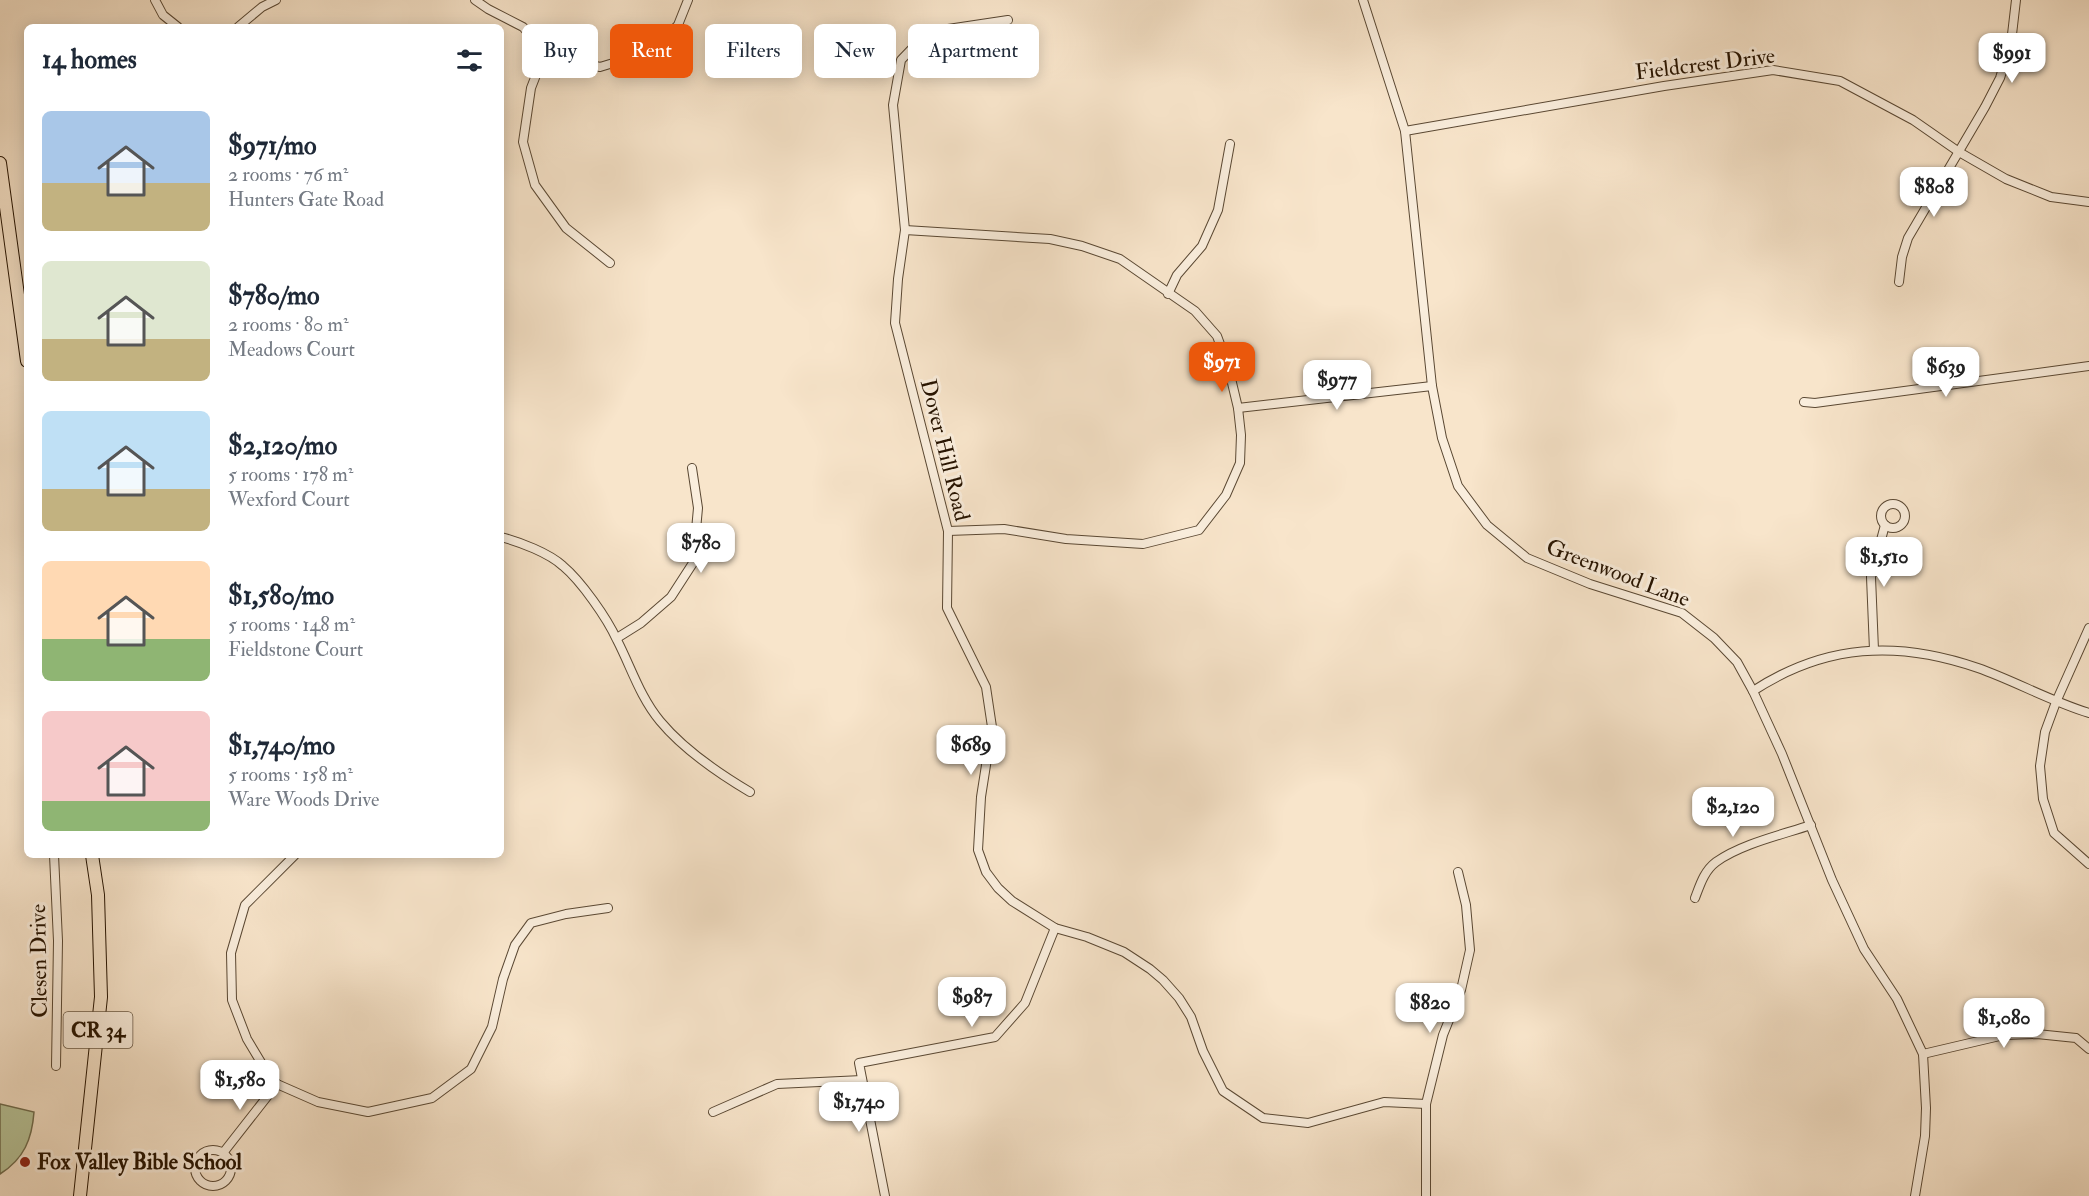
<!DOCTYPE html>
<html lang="en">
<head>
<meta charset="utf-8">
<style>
  :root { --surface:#fff; --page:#f6f6f7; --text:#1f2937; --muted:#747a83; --accent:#ea580c }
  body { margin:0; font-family:"IM FELL Double Pica",serif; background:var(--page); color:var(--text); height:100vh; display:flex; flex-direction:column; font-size:22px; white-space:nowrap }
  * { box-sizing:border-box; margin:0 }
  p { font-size:20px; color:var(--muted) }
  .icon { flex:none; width:33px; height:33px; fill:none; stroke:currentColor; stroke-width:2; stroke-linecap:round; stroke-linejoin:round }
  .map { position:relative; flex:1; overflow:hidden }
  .details { position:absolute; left:24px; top:24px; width:480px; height:834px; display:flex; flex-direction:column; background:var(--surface); border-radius:9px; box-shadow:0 3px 15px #0003 }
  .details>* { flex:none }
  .banner { position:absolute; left:522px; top:24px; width:570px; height:54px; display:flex; gap:12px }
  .price { position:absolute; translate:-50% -51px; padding:0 14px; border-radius:12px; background:#fff; color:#222; font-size:20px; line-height:39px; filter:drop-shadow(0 2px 3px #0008) }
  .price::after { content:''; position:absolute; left:50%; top:36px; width:18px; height:14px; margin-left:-9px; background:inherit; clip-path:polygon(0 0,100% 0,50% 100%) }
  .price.on { background:var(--accent); color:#fff }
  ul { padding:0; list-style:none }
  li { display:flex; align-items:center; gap:18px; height:150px; padding:0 18px }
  li span { display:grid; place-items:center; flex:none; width:168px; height:120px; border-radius:9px; color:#555 }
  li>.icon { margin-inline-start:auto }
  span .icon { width:72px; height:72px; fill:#fffc; stroke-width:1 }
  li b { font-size:26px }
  h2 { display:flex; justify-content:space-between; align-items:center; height:72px; padding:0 18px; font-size:26px }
  .chip { padding:0 21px; border-radius:9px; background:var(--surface); box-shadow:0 3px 15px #0003; font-size:21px; line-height:54px }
  .chip.on { background:var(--accent); color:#fff }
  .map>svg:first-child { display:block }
  .green { fill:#b8c69b; stroke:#6f6c4e; stroke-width:1.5 }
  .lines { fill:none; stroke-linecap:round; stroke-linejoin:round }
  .street-casing { stroke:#5a4833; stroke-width:10 }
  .primary-casing { stroke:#261300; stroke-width:14 }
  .street { stroke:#faeedd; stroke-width:8 }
  .primary { stroke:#f8e5cb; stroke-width:12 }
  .poi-dot { fill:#8f2418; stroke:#faeedd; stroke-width:2 }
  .labels { text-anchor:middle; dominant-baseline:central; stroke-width:6; stroke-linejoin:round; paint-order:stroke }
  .shield { fill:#faeedd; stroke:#665542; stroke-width:1.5 }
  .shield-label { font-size:21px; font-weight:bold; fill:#261300 }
  .street-label { font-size:22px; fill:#261300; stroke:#faeedd }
  .poi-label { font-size:22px; font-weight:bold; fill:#261300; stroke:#faeedd; text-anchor:start }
</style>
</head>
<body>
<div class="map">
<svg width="2089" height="1196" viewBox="0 0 2089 1196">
  <rect width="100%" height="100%" fill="#f8e5cb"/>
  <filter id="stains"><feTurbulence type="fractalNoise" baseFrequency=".00333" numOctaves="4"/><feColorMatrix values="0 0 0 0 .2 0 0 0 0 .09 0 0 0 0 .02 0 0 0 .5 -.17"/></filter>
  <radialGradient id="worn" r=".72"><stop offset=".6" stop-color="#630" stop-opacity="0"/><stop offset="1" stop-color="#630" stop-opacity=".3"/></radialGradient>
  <path class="green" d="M 0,1104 L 34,1112 C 32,1139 24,1159 0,1174 Z"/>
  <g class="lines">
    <g class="street-casing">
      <g id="street">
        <polyline points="155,0 163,15 178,27"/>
        <polyline points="475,0 488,9 523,27 545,52 564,59 600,67 633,57 662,41 678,25 688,0"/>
        <polyline points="1363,0 1405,131 1432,386 1442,438 1458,486 1487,525 1527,558 1590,584 1682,613 1714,638 1737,662 1753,691 1782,754 1832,880 1864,949 1897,999 1923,1054 1926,1108 1925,1136 1915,1196"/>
        <polyline points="1008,20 928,32 901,60 893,105 905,230 898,279 895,323 948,531 947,608 986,687 992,727 981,797 978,850 986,872 998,888 1012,901 1055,928 1087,937 1124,952 1150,969 1163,980 1179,998 1191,1017 1203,1051 1223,1091 1263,1118 1308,1123 1384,1102 1426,1104"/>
        <polyline points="238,27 262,7 276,0"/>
        <polyline points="545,52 531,88 523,142 535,185 566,228 610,263"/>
        <polyline points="1405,131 1664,86 1773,70 1840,81 1913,120 1959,152 2006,179 2051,197 2089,202"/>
        <polyline points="905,230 1050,239 1082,246 1120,259 1195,311 1217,336 1228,366 1238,408 1241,435 1240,463 1226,495 1199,530 1143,544 1066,539 1004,529 948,531"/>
        <polyline points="1899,282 1902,257 1908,238 1985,107 2000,78 2011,43 2016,0"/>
        <polyline points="1168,294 1177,275 1202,246 1218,210 1230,144"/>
        <polyline points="1804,402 1815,403 2089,366"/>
        <polyline points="1238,408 1432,386"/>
        <circle cx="1893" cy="516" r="12"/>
        <path d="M 501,537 C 520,542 549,553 563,566 C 581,581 607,618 617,640 C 631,667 640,697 660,721 C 684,750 718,773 750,792"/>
        <polyline points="2089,628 2056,702 2045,732 2040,766 2043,799 2054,833 2089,864"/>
        <polyline points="617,638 641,623 671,597 693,563 698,508 692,468"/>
        <polyline points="1874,650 1871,577 1885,525"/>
        <path d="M 1753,691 C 1825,644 1897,640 1978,668 C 2015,681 2050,701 2089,713"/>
        <polyline points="54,855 58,941 56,1066"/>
        <polyline points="295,855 245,905 231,953 232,1000 247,1039 265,1069 277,1084 318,1102 368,1112 432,1098 471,1069 492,1027 503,979 515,945 531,923 566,914 608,908"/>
        <path d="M 1695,898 C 1700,885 1704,871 1716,862 C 1741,844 1781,835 1811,825"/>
        <polyline points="1923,1054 2004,1035 2037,1034 2076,1038 2089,1049"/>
        <polyline points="713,1112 777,1084 862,1080"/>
        <circle cx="213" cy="1168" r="18"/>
        <polyline points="223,1153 277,1084"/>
        <polyline points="885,1196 859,1063 995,1037 1025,1003 1055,928"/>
        <polyline points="1426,1196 1426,1104 1443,1035 1461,990 1470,950 1466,905 1458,872"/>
      </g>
    </g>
    <g class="primary-casing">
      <g id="primary">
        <polyline points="0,163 27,361"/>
        <polyline points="80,1196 101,997 98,895 92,855"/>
      </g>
    </g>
    <use href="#street" class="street"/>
    <use href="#primary" class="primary"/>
  </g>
  <circle class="poi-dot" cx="25" cy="1162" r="6"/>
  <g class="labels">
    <rect class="shield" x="63.5" y="1012" width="69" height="36" rx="4.5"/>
    <g class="shield-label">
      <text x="98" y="1030">CR 34</text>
    </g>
    <g class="street-label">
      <text transform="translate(1705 64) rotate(-7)">Fieldcrest Drive</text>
      <text transform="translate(945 450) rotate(76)">Dover Hill Road</text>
      <text transform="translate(1618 573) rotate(21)">Greenwood Lane</text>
      <text transform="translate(39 961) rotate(-91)">Clesen Drive</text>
    </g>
    <g class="poi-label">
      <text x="37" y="1162">Fox Valley Bible School</text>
    </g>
  </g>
  <rect width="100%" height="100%" filter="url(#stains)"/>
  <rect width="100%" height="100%" fill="url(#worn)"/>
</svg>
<b class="price" style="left:2012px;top:84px">$991</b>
<b class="price" style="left:1934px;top:218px">$808</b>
<b class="price on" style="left:1222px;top:393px">$971</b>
<b class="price" style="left:1946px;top:398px">$639</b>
<b class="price" style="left:1337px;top:411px">$977</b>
<b class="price" style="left:701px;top:574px">$780</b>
<b class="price" style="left:1884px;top:588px">$1,510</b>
<b class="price" style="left:971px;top:776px">$689</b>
<b class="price" style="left:1733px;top:838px">$2,120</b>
<b class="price" style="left:972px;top:1028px">$987</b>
<b class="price" style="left:1430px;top:1034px">$820</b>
<b class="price" style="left:2004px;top:1049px">$1,080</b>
<b class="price" style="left:240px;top:1111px">$1,580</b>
<b class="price" style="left:859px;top:1133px">$1,740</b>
<div class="banner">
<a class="chip">Buy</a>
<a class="chip on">Rent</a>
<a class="chip">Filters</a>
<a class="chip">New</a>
<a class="chip">Apartment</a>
</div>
<section class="details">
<h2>14 homes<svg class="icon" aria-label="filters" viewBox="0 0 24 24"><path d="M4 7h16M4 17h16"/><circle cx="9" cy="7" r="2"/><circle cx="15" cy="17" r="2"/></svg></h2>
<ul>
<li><span style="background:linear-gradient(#a9c7e8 60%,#c2b280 0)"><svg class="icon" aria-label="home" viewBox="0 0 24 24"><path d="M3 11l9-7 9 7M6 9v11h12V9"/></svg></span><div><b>$971/mo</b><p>2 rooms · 76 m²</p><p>Hunters Gate Road</p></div></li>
<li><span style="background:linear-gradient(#dfe7d0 65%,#c2b280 0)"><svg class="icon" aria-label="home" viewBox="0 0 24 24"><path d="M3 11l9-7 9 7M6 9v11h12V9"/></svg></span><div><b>$780/mo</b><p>2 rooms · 80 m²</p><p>Meadows Court</p></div></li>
<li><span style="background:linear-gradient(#bfe0f5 65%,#c2b280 0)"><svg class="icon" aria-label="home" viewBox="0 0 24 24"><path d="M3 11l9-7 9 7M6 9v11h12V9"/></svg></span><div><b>$2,120/mo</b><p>5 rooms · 178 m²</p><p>Wexford Court</p></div></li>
<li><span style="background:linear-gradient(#ffd9b3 65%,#8fb573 0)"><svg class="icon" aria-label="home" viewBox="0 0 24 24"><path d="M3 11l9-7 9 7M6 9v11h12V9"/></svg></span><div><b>$1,580/mo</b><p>5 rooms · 148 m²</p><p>Fieldstone Court</p></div></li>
<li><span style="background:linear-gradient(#f6c9c9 75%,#8fb573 0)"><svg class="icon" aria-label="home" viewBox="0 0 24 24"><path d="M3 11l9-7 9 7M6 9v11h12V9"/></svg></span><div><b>$1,740/mo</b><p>5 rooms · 158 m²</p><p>Ware Woods Drive</p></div></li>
</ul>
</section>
</div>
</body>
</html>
